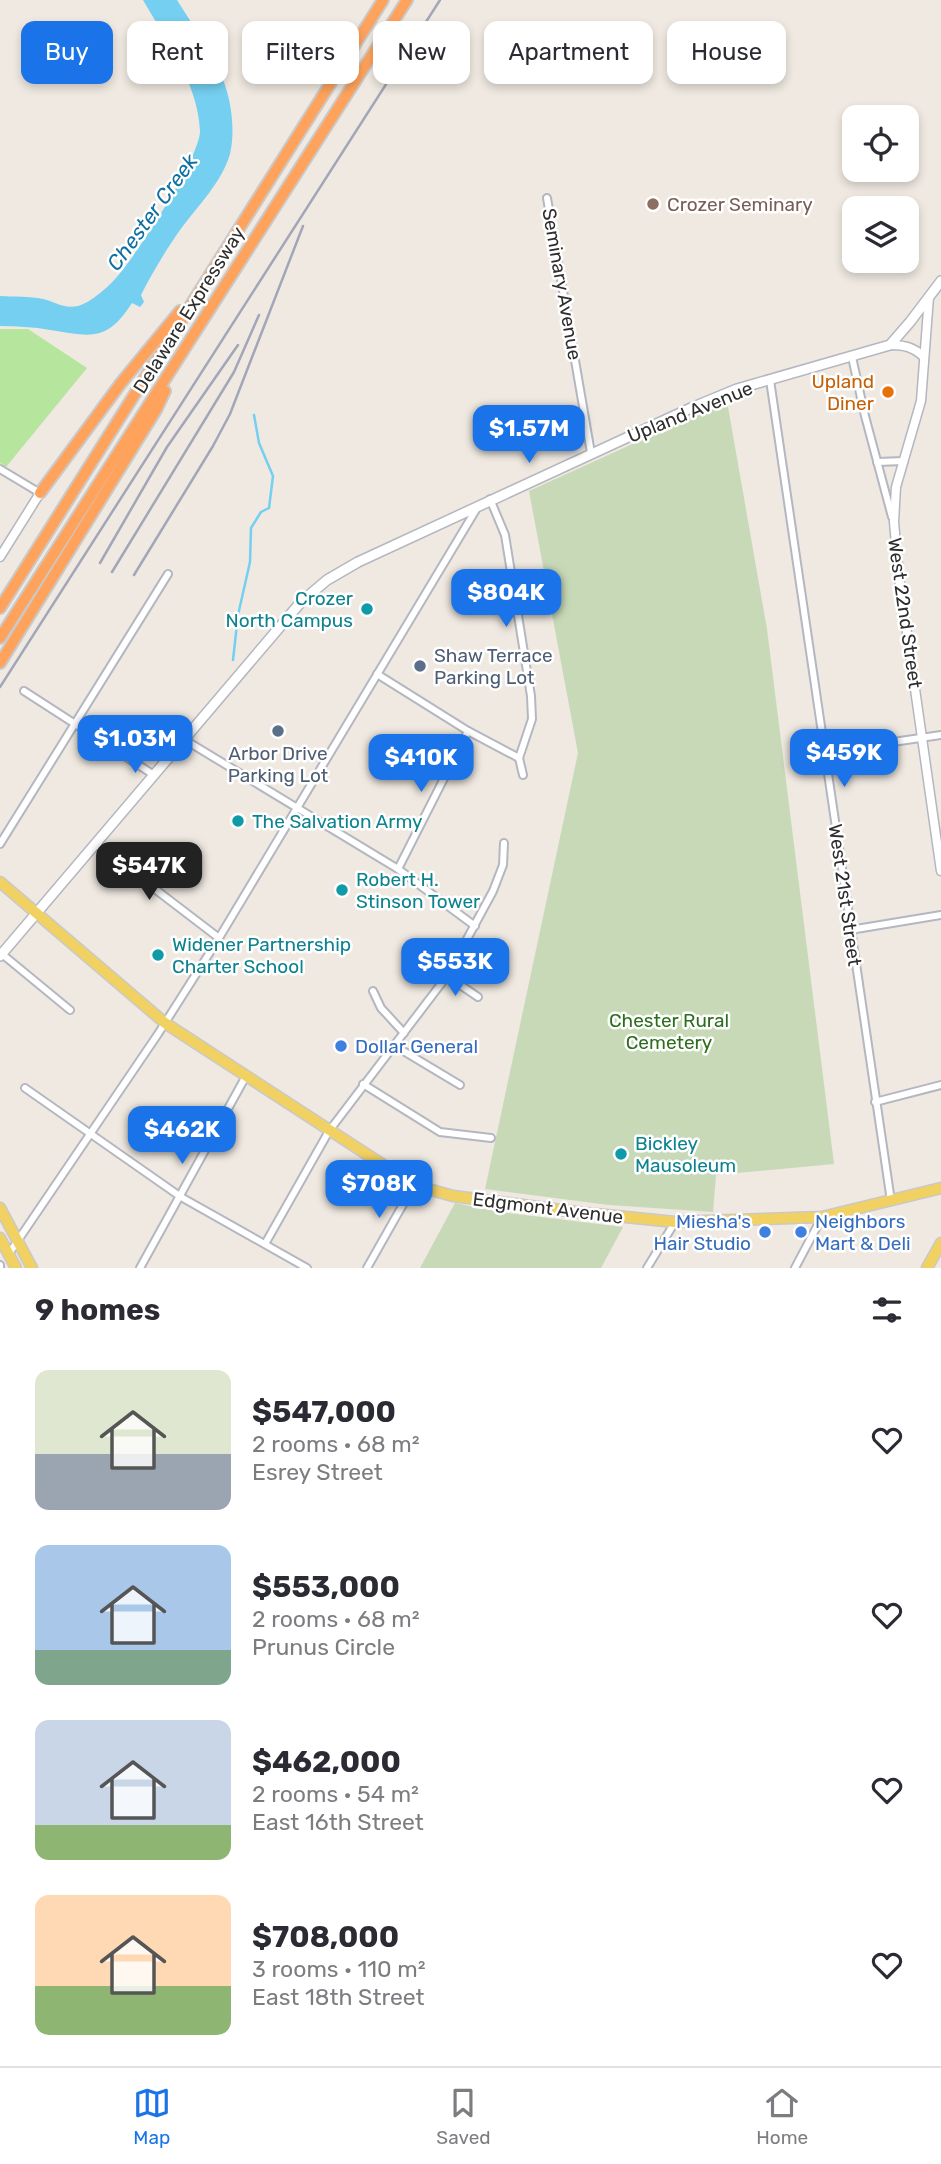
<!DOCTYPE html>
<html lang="en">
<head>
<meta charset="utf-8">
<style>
  :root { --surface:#fff; --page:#f2f2f3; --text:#2b2b33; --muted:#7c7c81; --line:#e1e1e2; --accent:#1a73e8 }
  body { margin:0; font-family:Rubik,sans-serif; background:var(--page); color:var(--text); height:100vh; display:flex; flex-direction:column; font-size:26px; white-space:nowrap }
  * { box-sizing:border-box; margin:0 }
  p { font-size:23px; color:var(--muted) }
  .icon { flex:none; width:38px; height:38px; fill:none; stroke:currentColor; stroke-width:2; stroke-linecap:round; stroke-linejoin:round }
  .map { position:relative; height:1268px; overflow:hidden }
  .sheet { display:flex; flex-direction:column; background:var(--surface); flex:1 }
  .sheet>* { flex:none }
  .banner { position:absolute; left:21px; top:21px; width:900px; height:63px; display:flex; gap:14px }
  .buttons { position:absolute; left:842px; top:105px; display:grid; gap:14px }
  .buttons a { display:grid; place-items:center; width:77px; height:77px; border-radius:14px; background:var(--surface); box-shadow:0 4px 10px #0003; font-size:35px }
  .price { position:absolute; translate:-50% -60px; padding:0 16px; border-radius:14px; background:var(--accent); color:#fff; font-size:23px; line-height:46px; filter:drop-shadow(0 2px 4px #0008) }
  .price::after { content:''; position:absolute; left:50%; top:42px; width:21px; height:16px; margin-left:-10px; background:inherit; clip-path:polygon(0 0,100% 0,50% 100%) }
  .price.on { background:#222; color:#fff }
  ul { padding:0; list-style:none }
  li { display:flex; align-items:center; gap:21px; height:175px; padding:0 35px }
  li span { display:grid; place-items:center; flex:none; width:196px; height:140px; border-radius:14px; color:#555 }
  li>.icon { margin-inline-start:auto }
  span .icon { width:84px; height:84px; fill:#fffc; stroke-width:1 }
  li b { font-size:30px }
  h2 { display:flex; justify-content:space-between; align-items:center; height:84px; padding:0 35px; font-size:30px }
  .chip { padding:0 24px; border-radius:14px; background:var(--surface); box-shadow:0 4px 10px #0003; font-size:24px; line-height:63px }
  .chip.on { background:var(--accent); color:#fff }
  .tabs { display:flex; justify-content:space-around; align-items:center; height:98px; border-top:2px solid var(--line); background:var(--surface); font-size:19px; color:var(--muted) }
  .tabs a { display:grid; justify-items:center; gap:4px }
  .tabs .on { color:var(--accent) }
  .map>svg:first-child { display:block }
  .green { fill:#b6e59e }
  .cemetery { fill:#c8d9b8 }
  .water { fill:#75cff0 }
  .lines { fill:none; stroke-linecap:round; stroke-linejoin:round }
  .stream { stroke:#75cff0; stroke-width:2.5 }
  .minor-casing { stroke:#b4b7c1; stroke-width:10 }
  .tertiary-casing { stroke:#b4b7c1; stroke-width:11 }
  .secondary-casing { stroke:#b4b7c1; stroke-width:12 }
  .primary-casing { stroke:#c9c9c9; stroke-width:13 }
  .motorway-casing { stroke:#c9c9c9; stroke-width:14 }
  .minor { stroke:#fff; stroke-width:6 }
  .tertiary { stroke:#fff; stroke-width:8 }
  .secondary { stroke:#fff; stroke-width:9 }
  .primary { stroke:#f2d163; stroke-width:10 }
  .motorway { stroke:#ffa35c; stroke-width:10 }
  .rail { stroke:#a3a6b8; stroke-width:2.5 }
  .education-dot { fill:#8d6e63; stroke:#fff; stroke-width:2.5 }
  .food-dot { fill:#e8710a; stroke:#fff; stroke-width:2.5 }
  .culture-dot { fill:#0f9aa8; stroke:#fff; stroke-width:2.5 }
  .service-dot { fill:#5c6f8a; stroke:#fff; stroke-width:2.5 }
  .shop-dot { fill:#3f7fe0; stroke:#fff; stroke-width:2.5 }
  .labels { text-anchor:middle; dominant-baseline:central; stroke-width:5; stroke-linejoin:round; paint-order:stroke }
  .education-label { font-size:19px; fill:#785e54; stroke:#fff; text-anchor:start }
  .street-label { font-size:19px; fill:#2e2e2e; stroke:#fff }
  .food-label { font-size:19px; fill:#c56008; stroke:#fff; text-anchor:end }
  .culture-label { font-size:19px; fill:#0d838f; stroke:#fff; text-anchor:start }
  .service-label { font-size:19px; fill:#4e5e75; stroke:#fff; text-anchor:start }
  .park-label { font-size:19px; fill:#2c6e1b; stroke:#fff }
  .shop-label { font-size:19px; fill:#366cbe; stroke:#fff; text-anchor:start }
  .water-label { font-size:21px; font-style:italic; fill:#0d6fa3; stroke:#fff }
</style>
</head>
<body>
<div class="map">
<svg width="941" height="1268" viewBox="0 0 941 1268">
  <rect width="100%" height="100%" fill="#efe9e1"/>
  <polygon class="green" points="0,329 28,329 87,368 6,467 0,463"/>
  <g class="cemetery">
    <polygon points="727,401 767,629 834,1164 716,1175 713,1212 609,1205 485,1189 578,753 529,491"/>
    <polygon points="455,1203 500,1212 623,1227 601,1268 420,1268"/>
  </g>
  <path class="water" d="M 143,0 L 177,0 C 194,27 214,55 225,85 C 232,106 235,132 230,154 C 222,182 197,207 180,230 C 166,250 152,273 141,295 L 144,302 L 140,307 L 132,303 C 106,343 91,336 50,330 C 33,327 17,326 0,326 L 0,296 C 14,297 29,296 43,299 C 56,302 63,309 78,306 C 90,303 108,287 116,278 C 136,256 200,157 200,131 C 198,83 166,40 143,0 Z"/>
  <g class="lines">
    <polyline class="stream" points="233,660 238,615 250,562 251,528 261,512 269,508 273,476 259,443 254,415"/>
    <g class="minor-casing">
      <g id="minor">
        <polyline points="547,198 591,453"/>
        <polyline points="852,357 865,416 892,517"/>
        <polyline points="770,380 891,1201"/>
        <polyline points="877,462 904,461"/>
        <polyline points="0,469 40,493"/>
        <polyline points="490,499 505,535 531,696 532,719 519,758 523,775"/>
        <polyline points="377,674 468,731 519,758"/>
        <polyline points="24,691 154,775"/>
        <polyline points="185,740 398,869 475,926"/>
        <polyline points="825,752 941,735"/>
        <polyline points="0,844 168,574"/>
        <polyline points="96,844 219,938"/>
        <polyline points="398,869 468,731"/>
        <polyline points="850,930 941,915"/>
        <polyline points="2,954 70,1010"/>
        <polyline points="447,976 478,997"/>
        <polyline points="373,991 381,1008 404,1033"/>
        <polyline points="395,1046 460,1085"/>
        <polyline points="363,1084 440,1132 491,1138"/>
        <polyline points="25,1088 181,1197 307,1268"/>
        <polyline points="875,1102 941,1085"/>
        <polyline points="265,1244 329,1131 447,976 493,891 503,865 504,843"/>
        <polyline points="8,1255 158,1034 219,938 477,508"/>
        <polyline points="0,1265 0,1268"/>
        <polyline points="140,1268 246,1076"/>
        <polyline points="367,1268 414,1185"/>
        <polyline points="647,1268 675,1222"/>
        <polyline points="795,1268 822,1217"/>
      </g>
    </g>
    <g class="tertiary-casing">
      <g id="tertiary">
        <polyline points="929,297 921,401 896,487 894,522 899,577 941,871"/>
        <path d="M 890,345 C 905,345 913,347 924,357"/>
        <polyline points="0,557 40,493"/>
      </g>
    </g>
    <g class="secondary-casing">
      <polyline id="secondary" points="0,956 301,602 327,580 358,562 691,408 737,389 890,345 910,322 941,281"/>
    </g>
    <g class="primary-casing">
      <g id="primary">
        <polyline points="0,882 165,1023 414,1185 453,1196 576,1212 675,1222 822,1217 941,1188"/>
        <polyline points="0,1208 32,1268"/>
        <polyline points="0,1238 16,1268"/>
        <polyline points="927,1268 941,1243"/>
      </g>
    </g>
    <g class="motorway-casing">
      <g id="motorway">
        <polyline points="40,493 121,383 180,311"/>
        <polyline points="0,608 383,0"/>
        <polyline points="0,638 407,0"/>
        <polyline points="0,663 156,410 165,391"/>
      </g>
    </g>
    <use href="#minor" class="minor"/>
    <use href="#tertiary" class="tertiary"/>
    <use href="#secondary" class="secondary"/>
    <use href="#primary" class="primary"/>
    <use href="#motorway" class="motorway"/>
    <g class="rail">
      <polyline points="100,563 167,447 238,345"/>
      <polyline points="112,572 234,372 259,315"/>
      <polyline points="134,575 213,446 230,414 303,226"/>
      <polyline points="0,687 440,0"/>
    </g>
  </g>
  <circle class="education-dot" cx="653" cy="204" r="7"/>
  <circle class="food-dot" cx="888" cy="392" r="7"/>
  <g class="culture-dot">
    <circle cx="367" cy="609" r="7"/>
    <circle cx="238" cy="821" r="7"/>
    <circle cx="342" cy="890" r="7"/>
    <circle cx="158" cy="955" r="7"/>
    <circle cx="621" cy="1154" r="7"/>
  </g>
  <g class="service-dot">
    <circle cx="420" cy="666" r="7"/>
    <circle cx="278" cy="731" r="7"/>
  </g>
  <g class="shop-dot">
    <circle cx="341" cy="1046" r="7"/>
    <circle cx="765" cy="1232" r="7"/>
    <circle cx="801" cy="1232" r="7"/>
  </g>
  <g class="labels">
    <g class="education-label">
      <text x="667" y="204">Crozer Seminary</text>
    </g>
    <g class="street-label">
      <text transform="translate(562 284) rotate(80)">Seminary Avenue</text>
      <text transform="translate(189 310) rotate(-58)">Delaware Expressway</text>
      <text transform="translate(690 412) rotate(-22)">Upland Avenue</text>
      <text transform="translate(905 613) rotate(82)">West 22nd Street</text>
      <text transform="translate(845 895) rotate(82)">West 21st Street</text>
      <text transform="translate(548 1208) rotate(7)">Edgmont Avenue</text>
    </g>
    <g class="food-label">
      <text x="874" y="381">Upland<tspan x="874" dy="22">Diner</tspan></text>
    </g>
    <g class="culture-label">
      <text x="353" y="598" text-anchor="end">Crozer<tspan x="353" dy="22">North Campus</tspan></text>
      <text x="252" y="821">The Salvation Army</text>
      <text x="356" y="879">Robert H.<tspan x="356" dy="22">Stinson Tower</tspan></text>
      <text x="172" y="944">Widener Partnership<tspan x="172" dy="22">Charter School</tspan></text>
      <text x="635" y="1143">Bickley<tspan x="635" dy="22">Mausoleum</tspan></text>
    </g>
    <g class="service-label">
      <text x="434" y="655">Shaw Terrace<tspan x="434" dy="22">Parking Lot</tspan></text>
      <text x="278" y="753" text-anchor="middle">Arbor Drive<tspan x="278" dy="22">Parking Lot</tspan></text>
    </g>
    <g class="park-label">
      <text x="669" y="1020">Chester Rural<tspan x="669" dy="22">Cemetery</tspan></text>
    </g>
    <g class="shop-label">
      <text x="355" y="1046">Dollar General</text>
      <text x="751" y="1221" text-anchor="end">Miesha's<tspan x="751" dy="22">Hair Studio</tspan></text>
      <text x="815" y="1221">Neighbors<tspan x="815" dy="22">Mart &amp; Deli</tspan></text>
    </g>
    <g class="water-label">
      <text transform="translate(152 212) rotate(-54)">Chester Creek</text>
    </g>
  </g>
</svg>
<div class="buttons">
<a><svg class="icon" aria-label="locate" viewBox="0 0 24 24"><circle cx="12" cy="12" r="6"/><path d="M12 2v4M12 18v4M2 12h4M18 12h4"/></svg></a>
<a><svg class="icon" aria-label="layers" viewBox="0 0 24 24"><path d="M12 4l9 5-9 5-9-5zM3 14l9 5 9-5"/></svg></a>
</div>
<b class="price" style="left:529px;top:465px">$1.57M</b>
<b class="price" style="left:506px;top:629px">$804K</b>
<b class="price" style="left:135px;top:775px">$1.03M</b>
<b class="price" style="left:844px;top:789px">$459K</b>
<b class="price" style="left:421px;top:794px">$410K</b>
<b class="price on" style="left:149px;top:902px">$547K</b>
<b class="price" style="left:455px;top:998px">$553K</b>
<b class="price" style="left:182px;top:1166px">$462K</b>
<b class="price" style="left:379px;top:1220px">$708K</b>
<div class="banner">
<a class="chip on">Buy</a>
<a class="chip">Rent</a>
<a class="chip">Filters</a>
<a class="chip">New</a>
<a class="chip">Apartment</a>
<a class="chip">House</a>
</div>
</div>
<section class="sheet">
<h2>9 homes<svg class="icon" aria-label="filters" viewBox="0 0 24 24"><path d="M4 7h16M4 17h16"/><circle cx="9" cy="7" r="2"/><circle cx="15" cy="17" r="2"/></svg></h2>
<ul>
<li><span style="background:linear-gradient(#dfe7d0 60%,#9aa5b1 0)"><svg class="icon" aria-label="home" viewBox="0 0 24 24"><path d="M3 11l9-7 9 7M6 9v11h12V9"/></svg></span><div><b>$547,000</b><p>2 rooms · 68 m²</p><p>Esrey Street</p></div><svg class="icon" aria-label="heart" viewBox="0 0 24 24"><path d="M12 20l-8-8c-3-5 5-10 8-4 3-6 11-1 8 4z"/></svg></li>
<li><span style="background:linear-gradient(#a9c7e8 75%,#7fa58c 0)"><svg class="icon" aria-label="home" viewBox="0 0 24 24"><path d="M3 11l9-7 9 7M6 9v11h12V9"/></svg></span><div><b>$553,000</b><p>2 rooms · 68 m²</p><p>Prunus Circle</p></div><svg class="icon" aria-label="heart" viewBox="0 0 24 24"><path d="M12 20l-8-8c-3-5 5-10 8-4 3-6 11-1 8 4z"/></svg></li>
<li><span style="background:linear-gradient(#c9d6e8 75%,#8fb573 0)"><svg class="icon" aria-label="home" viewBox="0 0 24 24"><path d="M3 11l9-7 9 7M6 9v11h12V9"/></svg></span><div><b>$462,000</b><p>2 rooms · 54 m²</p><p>East 16th Street</p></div><svg class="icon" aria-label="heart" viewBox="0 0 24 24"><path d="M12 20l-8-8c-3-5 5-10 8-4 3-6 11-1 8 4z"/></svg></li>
<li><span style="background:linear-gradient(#ffd9b3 65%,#8fb573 0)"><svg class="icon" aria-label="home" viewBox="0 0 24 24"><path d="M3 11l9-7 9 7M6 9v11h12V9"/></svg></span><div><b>$708,000</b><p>3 rooms · 110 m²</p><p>East 18th Street</p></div><svg class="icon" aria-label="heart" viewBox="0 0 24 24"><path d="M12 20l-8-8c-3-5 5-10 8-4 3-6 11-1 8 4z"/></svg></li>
</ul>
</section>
<nav class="tabs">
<a class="on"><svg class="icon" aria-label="map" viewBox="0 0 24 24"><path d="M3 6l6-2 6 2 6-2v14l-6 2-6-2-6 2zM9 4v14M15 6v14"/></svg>Map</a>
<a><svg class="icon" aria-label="saved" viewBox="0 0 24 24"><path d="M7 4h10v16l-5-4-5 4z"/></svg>Saved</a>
<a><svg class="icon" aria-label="home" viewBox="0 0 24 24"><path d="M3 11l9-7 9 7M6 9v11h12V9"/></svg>Home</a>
</nav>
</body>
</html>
